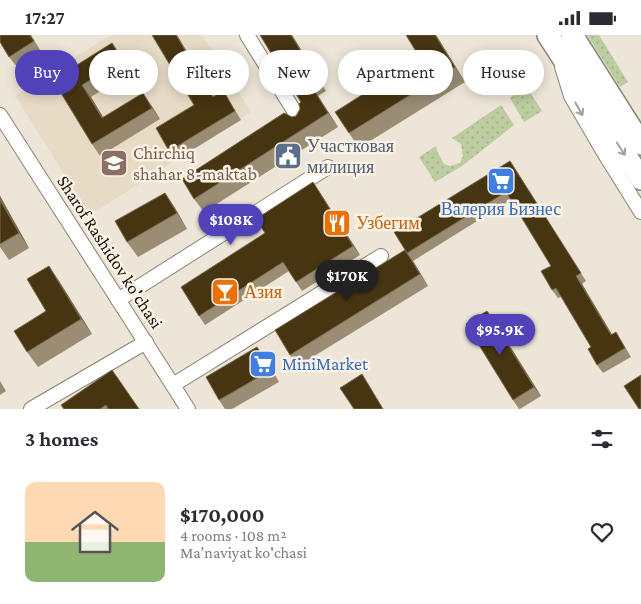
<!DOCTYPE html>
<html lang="en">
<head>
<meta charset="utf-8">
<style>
  :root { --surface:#fff; --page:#f7f7f7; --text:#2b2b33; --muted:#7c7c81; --line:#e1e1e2; --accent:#5142ba }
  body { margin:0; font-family:"Crimson Pro",serif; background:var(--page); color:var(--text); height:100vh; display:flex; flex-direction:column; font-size:19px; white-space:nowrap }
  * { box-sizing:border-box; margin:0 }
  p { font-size:16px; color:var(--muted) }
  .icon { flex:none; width:28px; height:28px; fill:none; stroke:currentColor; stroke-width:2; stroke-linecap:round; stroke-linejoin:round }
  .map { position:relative; height:374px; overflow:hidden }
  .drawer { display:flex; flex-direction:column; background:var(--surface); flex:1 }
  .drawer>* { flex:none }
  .hud { position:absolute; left:15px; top:15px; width:611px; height:45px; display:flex; gap:10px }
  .price { position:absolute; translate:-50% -42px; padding:0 11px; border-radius:18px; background:var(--accent); color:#fff; font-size:16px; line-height:32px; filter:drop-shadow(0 1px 2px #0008) }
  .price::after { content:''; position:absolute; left:50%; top:30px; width:15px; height:11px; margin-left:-8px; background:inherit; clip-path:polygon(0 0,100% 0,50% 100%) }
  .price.selected { background:#222; color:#fff }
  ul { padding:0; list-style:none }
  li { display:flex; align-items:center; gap:15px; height:125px; padding:0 25px }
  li+li { border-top:1px solid var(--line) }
  li span { display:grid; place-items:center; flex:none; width:140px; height:100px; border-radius:10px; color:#555 }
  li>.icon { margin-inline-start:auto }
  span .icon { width:60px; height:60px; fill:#fffc; stroke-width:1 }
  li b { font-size:21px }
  h2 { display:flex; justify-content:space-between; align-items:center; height:60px; padding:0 25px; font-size:21px }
  .tag { padding:0 18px; border-radius:22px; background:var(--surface); box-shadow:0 2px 12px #0003; font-size:18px; line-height:45px }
  .tag.selected { background:var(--accent); color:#fff }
  .status { display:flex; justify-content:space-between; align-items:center; height:35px; padding:0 25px; background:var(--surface); direction:ltr }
  .status svg { height:14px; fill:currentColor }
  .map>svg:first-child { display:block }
  .built { fill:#e7dbc6 }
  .grass { fill:url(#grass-dots) }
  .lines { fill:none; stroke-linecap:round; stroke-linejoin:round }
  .street-casing { stroke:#888174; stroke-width:16 }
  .primary-casing { stroke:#888174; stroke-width:24 }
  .street { stroke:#fff; stroke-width:14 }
  .primary { stroke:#fff; stroke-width:21 }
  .wall { fill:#9a8d74 }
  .shaded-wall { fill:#796a4c }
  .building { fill:#473511; stroke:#796a4c }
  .oneway { stroke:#a1a09e }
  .labels { text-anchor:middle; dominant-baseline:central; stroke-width:5; stroke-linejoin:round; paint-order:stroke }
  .service-label { font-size:18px; fill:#4e5e75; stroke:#faf2e4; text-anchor:start }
  .education-label { font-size:18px; fill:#785e54; stroke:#faf2e4; text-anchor:start }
  .shop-label { font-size:18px; fill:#366cbe; stroke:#faf2e4 }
  .food-label { font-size:18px; fill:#c56008; stroke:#faf2e4; text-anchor:start }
  .street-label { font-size:18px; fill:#14120d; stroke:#faf2e4 }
</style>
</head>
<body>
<div class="status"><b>17:27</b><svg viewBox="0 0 49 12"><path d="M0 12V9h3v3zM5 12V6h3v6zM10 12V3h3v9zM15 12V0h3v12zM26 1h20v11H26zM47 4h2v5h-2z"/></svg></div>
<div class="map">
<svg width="641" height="374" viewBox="0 0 641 374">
  <defs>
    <pattern id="grass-dots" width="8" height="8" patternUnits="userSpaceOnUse" patternTransform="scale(1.25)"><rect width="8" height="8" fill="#bccd9f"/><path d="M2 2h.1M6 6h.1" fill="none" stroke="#a1af88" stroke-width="1.8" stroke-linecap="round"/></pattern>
  </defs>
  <rect width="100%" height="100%" fill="#ede5d7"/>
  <polygon class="built" points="110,0 202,0 251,77 90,180 15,61"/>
  <g class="grass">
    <polygon points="587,0 599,0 628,47 620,52"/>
    <polygon points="526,51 542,76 524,87 510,63"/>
    <polygon points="501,70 514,90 462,131 435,147 419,122 436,111 437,116 444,129 450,131 460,128 463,121 461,109 452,103"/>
  </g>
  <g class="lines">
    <g class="street-casing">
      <g id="street">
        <polyline points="247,0 301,87"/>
        <polyline points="562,32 571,61 603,116 641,177"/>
        <polyline points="0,80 188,374"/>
        <polyline points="118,265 328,132"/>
        <polyline points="173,350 381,221"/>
        <polyline points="31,374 146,307"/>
      </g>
    </g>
    <g class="primary-casing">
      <g id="primary">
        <polyline points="548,0 641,144"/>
        <polyline points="572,0 641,109"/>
      </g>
    </g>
    <use href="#street" class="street"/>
    <use href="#primary" class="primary"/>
  </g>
  <g class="wall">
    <polygon points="31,0 42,18 18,33 9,22"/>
    <polygon points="152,0 177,0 213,61 223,55 241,85 176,125 169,116 194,70"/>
    <polygon points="260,0 292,0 326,56 318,61 338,92 204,177 194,164 292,82 296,81 300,74 301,67"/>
    <polygon points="436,0 465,47 359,113 349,98 420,23"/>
    <polygon points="112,8 131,37 91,62 103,82 151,70 160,84 100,121 92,109 53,45"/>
    <polygon points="510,126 586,246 582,249 612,300 621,305 631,322 603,338 597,330 591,312 561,262 558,263 552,255 551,231 511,165 413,226 428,251 298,331 290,320 405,215"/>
    <polygon points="313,147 360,220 302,256 289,236 205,290 199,281 265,198"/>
    <polygon points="165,158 175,173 187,194 138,222 127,207"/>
    <polygon points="0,161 29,213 9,225 0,212"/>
    <polygon points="59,246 92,299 38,332 27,317"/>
    <polygon points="487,276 541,361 520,374 519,374 513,365"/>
    <polygon points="265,324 279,347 232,374 225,374 219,365"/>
    <polygon points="112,335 139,374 64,374"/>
    <polygon points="0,346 6,356 0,360"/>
  </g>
  <g class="shaded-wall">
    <polygon points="176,0 177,0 219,71 213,62"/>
    <polygon points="291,0 292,0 326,56 317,42"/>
    <polygon points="435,0 436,0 465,47 455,32"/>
    <polygon points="309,47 318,61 338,92 328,78"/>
    <polygon points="82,50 91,62 110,94 102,83"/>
    <polygon points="143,58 151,70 160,84 152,73"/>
    <polygon points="313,147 319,156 360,220 353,211"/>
    <polygon points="165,158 175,173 187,194 177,178"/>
    <polygon points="0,161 29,213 19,198 0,165"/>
    <polygon points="405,215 413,226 428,251 420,239"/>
    <polygon points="49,231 59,246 92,299 81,284"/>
    <polygon points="576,241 582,249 617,308 611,300"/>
    <polygon points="487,276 494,285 541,361 534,352"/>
    <polygon points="257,312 265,324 279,347 271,335"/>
  </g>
  <g class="building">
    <polygon points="0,0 30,0 34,6 9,22 0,7"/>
    <polygon points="152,0 176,0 213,62 223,55 235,76 169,116 156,93 194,70"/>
    <polygon points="260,0 291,0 317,42 309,47 328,78 194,164 182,144 284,78 292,82 296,81 300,74 299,69 301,67"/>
    <polygon points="406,0 435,0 455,32 349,98 335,77 420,23"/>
    <polygon points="112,8 123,25 82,50 102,83 143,58 152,73 92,109 53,45"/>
    <polygon points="510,126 581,238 576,241 611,300 616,297 625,313 597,330 588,314 591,312 556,253 552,255 541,236 551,231 506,157 407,218 394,197"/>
    <polygon points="313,147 353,211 296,247 283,227 199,281 181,252 265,198 256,184"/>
    <polygon points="165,158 177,178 127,207 115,186"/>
    <polygon points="0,165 19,198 0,209"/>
    <polygon points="405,215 420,239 290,320 275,295"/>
    <polygon points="49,231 81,284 27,317 14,296 46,276 27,244"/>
    <polygon points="487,276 534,352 513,365 466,289"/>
    <polygon points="257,312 271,335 219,365 206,342"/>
    <polygon points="112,335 139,374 108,374 106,370 100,374 64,374 61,370"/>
    <polygon points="362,339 383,374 354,374 340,353"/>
    <polygon points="641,340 641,374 639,374 624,351"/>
  </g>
  <defs><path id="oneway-shaft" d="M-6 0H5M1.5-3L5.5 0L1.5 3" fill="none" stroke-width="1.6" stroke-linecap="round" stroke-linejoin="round" transform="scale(1.25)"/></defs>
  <g class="oneway">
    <use href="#oneway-shaft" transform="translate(579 74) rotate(61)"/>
    <use href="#oneway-shaft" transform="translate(621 114) rotate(57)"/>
  </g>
  <defs>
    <g id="civic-square" transform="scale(1.4375)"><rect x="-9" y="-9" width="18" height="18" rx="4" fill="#5c6f8a" stroke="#faf2e4"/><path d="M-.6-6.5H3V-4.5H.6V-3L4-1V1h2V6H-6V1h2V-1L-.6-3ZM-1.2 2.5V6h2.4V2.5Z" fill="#fff"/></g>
    <g id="school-square" transform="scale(1.4375)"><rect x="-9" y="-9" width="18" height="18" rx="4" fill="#8d6e63" stroke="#faf2e4"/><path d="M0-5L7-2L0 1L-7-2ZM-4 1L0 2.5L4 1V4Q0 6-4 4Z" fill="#fff"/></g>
    <g id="supermarket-square" transform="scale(1.4375)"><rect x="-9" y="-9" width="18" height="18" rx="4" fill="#3f7fe0" stroke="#faf2e4"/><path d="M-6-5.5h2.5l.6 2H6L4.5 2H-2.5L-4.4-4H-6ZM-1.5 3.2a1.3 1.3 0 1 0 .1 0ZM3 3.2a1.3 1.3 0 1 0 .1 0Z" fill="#fff"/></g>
    <g id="restaurant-square" transform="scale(1.4375)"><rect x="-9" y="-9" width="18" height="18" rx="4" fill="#e8710a" stroke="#faf2e4"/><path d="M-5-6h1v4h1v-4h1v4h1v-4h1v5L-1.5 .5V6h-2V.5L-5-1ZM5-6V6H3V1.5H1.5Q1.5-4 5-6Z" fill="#fff"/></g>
    <g id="bar-square" transform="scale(1.4375)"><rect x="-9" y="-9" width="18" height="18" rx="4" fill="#e8710a" stroke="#faf2e4"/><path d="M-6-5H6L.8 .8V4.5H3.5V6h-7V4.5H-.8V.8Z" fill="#fff"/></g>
  </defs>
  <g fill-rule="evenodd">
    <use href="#civic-square" x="288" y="121"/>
    <use href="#school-square" x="114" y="128"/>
    <use href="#supermarket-square" x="501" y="146"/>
    <use href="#restaurant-square" x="337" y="188"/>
    <use href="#bar-square" x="225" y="257"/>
    <use href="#supermarket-square" x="263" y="329"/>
  </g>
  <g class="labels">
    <g class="service-label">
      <text x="307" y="111">Участковая<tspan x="307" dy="21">милиция</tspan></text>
    </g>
    <g class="education-label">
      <text x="133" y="118">Chirchiq<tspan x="133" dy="21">shahar 8-maktab</tspan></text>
    </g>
    <g class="shop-label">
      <text x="501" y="174">Валерия Бизнес</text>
      <text x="282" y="329" text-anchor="start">MiniMarket</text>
    </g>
    <g class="food-label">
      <text x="356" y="188">Узбегим</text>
      <text x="244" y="257">Азия</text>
    </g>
    <g class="street-label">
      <text transform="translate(110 217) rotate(57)">Sharof Rashidov ko'chasi</text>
    </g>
  </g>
</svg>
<b class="price" style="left:231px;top:211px">$108K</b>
<b class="price selected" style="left:347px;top:267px">$170K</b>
<b class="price" style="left:500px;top:321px">$95.9K</b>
<div class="hud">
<a class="tag selected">Buy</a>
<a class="tag">Rent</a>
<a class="tag">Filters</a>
<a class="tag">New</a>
<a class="tag">Apartment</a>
<a class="tag">House</a>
</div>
</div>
<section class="drawer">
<h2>3 homes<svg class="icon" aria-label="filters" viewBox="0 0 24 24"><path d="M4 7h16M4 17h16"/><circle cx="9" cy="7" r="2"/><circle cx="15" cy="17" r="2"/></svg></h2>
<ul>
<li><span style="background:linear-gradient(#ffd9b3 60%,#8fb573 0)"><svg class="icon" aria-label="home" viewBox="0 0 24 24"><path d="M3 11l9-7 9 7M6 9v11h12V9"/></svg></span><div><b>$170,000</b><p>4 rooms · 108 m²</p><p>Ma’naviyat ko'chasi</p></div><svg class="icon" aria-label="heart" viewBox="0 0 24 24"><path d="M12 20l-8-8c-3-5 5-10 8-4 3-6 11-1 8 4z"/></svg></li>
</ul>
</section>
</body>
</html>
